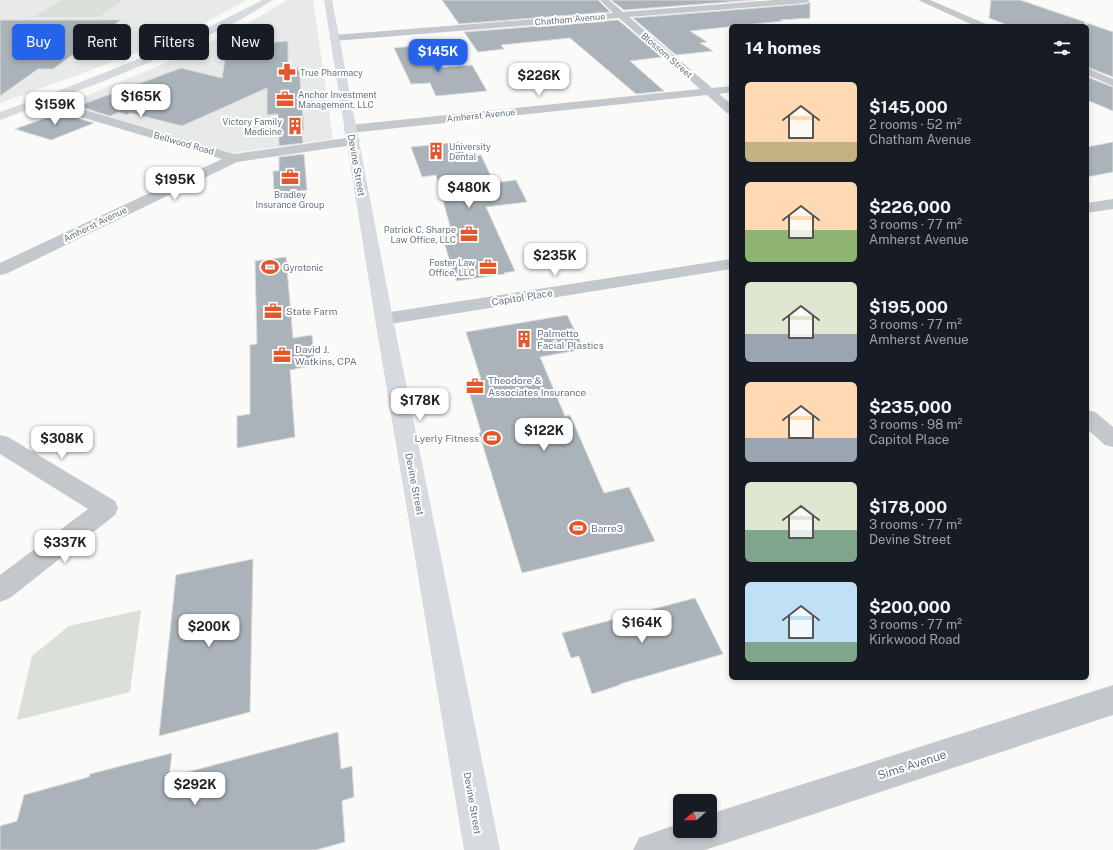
<!DOCTYPE html>
<html lang="en">
<head>
<meta charset="utf-8">
<style>
  :root { --surface:#171b24; --page:#242831; --text:#f1f3f6; --muted:#9ea1a6; --accent:#2563eb }
  body { margin:0; font-family:"Public Sans",sans-serif; background:var(--page); color:var(--text); height:100vh; display:flex; flex-direction:column; font-size:15px; white-space:nowrap }
  * { box-sizing:border-box; margin:0 }
  p { font-size:13px; color:var(--muted) }
  .icon { flex:none; width:22px; height:22px; fill:none; stroke:currentColor; stroke-width:2; stroke-linecap:round; stroke-linejoin:round }
  .map { position:relative; flex:1; overflow:hidden }
  .panel { position:absolute; left:729px; top:24px; width:360px; height:656px; display:flex; flex-direction:column; background:var(--surface); border-radius:6px; box-shadow:0 2px 6px #0003 }
  .panel>* { flex:none }
  .banner { position:absolute; left:12px; top:24px; width:380px; height:36px; display:flex; gap:8px }
  .needle { width:26px; rotate:250deg }
  .tools { position:absolute; left:673px; top:794px; display:grid; gap:8px }
  .tools a { display:grid; place-items:center; width:44px; height:44px; border-radius:6px; background:var(--surface); box-shadow:0 2px 6px #0003; font-size:20px }
  .price { position:absolute; translate:-50% -34px; padding:0 9px; border-radius:8px; background:#fff; color:#222; font-size:13px; line-height:26px; filter:drop-shadow(0 1px 2px #0008) }
  .price::after { content:''; position:absolute; left:50%; top:24px; width:12px; height:9px; margin-left:-6px; background:inherit; clip-path:polygon(0 0,100% 0,50% 100%) }
  .price.active { background:var(--accent); color:#fff }
  ul { padding:0; list-style:none }
  li { display:flex; align-items:center; gap:12px; height:100px; padding:0 16px }
  li span { display:grid; place-items:center; flex:none; width:112px; height:80px; border-radius:6px; color:#555 }
  li>.icon { margin-inline-start:auto }
  span .icon { width:48px; height:48px; fill:#fffc; stroke-width:1 }
  li b { font-size:17px }
  h2 { display:flex; justify-content:space-between; align-items:center; height:48px; padding:0 16px; font-size:17px }
  .chip { padding:0 14px; border-radius:6px; background:var(--surface); box-shadow:0 2px 6px #0003; font-size:14px; line-height:36px }
  .chip.active { background:var(--accent); color:#fff }
  .map>svg:first-child { display:block }
  .built { fill:#e8e9e9 }
  .green { fill:#dadfd7 }
  .building { fill:#aab3b9; stroke:#dcdcda }
  .lines { fill:none; stroke-linecap:round; stroke-linejoin:round }
  .minor { fill:#c3c8cc; fill-rule:evenodd }
  .major { fill:#d6dbdf; fill-rule:evenodd }
  .labels { text-anchor:middle; dominant-baseline:central; stroke-width:4; stroke-linejoin:round; paint-order:stroke }
  .far-street-label { font-size:9px; fill:#657683; stroke:#fff }
  .far-poi-label { font-size:9px; fill:#657683; stroke:#fff; text-anchor:start }
  .street-label { font-size:10px; fill:#657683; stroke:#fff }
  .poi-label { font-size:10px; fill:#657683; stroke:#fff; text-anchor:start }
  .near-street-label { font-size:12px; fill:#657683; stroke:#fff }
</style>
</head>
<body>
<div class="map">
<svg width="1113" height="850" viewBox="0 0 1113 850">
  <rect width="100%" height="100%" fill="#fafaf8"/>
  <g class="built">
    <polygon points="0,0 247,0 199,26 169,40 78,75 0,103"/>
    <polygon points="287,0 313,0 333,139 232,153 66,104 168,62 245,25"/>
  </g>
  <g class="green">
    <polygon points="62,0 123,0 99,17 34,17"/>
    <polygon points="141,610 130,692 17,720 32,656 69,626"/>
  </g>
  <g class="building">
    <polygon points="442,0 598,0 610,12 459,24"/>
    <polygon points="611,0 754,0 624,10"/>
    <polygon points="991,0 1020,0 1085,22 1084,26 1010,26 989,18"/>
    <polygon points="810,2 810,18 780,20 783,21 690,31 707,42 700,43 713,51 676,55 633,18 806,4"/>
    <polygon points="0,20 121,20 53,69 38,69 0,96"/>
    <polygon points="618,20 662,57 630,61 664,91 636,94 570,38 501,45 504,49 478,52 464,32"/>
    <polygon points="1087,23 1113,32 1113,77 1087,67"/>
    <polygon points="267,34 266,43 288,41 288,68 299,67 304,130 302,130 303,143 279,146 278,114 267,115 267,88 182,126 130,113 127,115 119,112 110,116 78,106 181,68 222,78 227,46 231,46 233,37"/>
    <polygon points="423,45 435,68 472,65 487,91 436,96 430,83 411,84 394,48"/>
    <polygon points="1087,77 1113,87 1113,111 1087,100"/>
    <polygon points="60,113 94,123 51,140 15,129"/>
    <polygon points="459,142 466,157 481,155 494,183 516,180 527,202 486,207 515,271 504,273 505,274 456,281 440,229 450,226 436,175 422,177 411,147"/>
    <polygon points="1113,142 1113,172 1087,177 1087,147"/>
    <polygon points="304,154 307,190 276,194 276,192 274,192 273,171 279,171 279,157"/>
    <polygon points="286,257 293,338 312,335 315,365 290,370 295,437 237,448 237,416 250,414 250,345 257,344 255,261"/>
    <polygon points="567,315 584,349 540,357 565,416 570,415 604,493 629,487 655,541 522,573 479,433 481,432 466,382 481,379 466,332"/>
    <polygon points="253,559 250,712 159,736 176,575"/>
    <polygon points="695,598 723,654 620,684 620,685 592,694 579,656 571,658 562,633"/>
    <polygon points="338,732 341,769 352,766 354,797 342,801 345,842 316,850 0,850 0,826 17,821 24,795 89,777 90,774 172,753 169,777"/>
  </g>
  <g class="lines">
    <g class="minor">
      <polygon points="600,0 609,0 623,12 773,0 810,0 806,3 629,17 712,88 731,86 731,92 719,94 731,104 731,114 727,113 707,95 350,133 345,132 344,129 345,126 350,125 700,89 619,18 334,41 329,38 334,35 613,13"/>
      <polygon points="918,0 930,0 986,24 988,26 975,26"/>
      <polygon points="1087,68 1113,79 1113,86 1087,75"/>
      <polygon points="41,97 234,154 353,137 358,138 360,141 358,144 353,145 237,162 6,274 0,275 0,263 222,159 37,104 35,101 37,98"/>
      <polygon points="1113,199 1113,209 1087,213 1087,203"/>
      <polygon points="731,259 731,269 384,325 377,323 375,319 377,315 384,313"/>
      <polygon points="1087,410 1095,412 1113,427 1113,447 1105,445 1087,429"/>
      <polygon points="0,435 8,437 115,501 118,508 115,515 10,598 0,602 0,575 88,509 0,454"/>
      <polygon points="1113,685 1113,715 705,850 633,850 639,838 680,823 680,831 710,831 710,814"/>
    </g>
    <g class="major">
      <path d="M 262,0 L 273,0 L 240,20 L 174,52 L 107,80 L 0,120 L 0,112 C 90,80 178,45 262,0 Z"/>
      <polygon points="324,0 332,0 393,319 500,850 464,850 375,319"/>
    </g>
  </g>
  <defs>
    <g id="pharmacy-bare" transform="scale(1.38)"><path d="M-2-6h4v4h4v4h-4v4h-4v-4h-4v-4h4Z" fill="#e4572e" stroke="#fff" stroke-width="2.5" paint-order="stroke"/></g>
    <g id="office-bare" transform="scale(1.38)"><path d="M-6-3h4V-5.5h4V-3h4V5H-6ZM-1-4.5V-3h2v-1.5ZM-6 0V1H6V0Z" fill="#e4572e" stroke="#fff" stroke-width="2.5" paint-order="stroke"/></g>
    <g id="building-bare" transform="scale(1.38)"><path d="M-4-6H4V6H1V3H-1V6H-4ZM-2.5-4.3h1.7v1.8h-1.7ZM.8-4.3h1.7v1.8H.8ZM-2.5-1h1.7V.8h-1.7ZM.8-1h1.7V.8H.8Z" fill="#e4572e" stroke="#fff" stroke-width="2.5" paint-order="stroke"/></g>
    <g id="stadium-bare" transform="scale(1.38)"><path d="M0-5a6.5 5 0 1 0 0 10a6.5 5 0 1 0 0-10ZM-3.5-1.8h7v3.6h-7Z" fill="#e4572e" stroke="#fff" stroke-width="2.5" paint-order="stroke"/></g>
  </defs>
  <g fill-rule="evenodd">
    <use href="#pharmacy-bare" x="287" y="72"/>
    <use href="#office-bare" x="285" y="99"/>
    <use href="#building-bare" x="295" y="126"/>
    <use href="#building-bare" x="436" y="151"/>
    <use href="#office-bare" x="290" y="177"/>
    <use href="#office-bare" x="469" y="234"/>
    <use href="#stadium-bare" x="270" y="267"/>
    <use href="#office-bare" x="488" y="267"/>
    <use href="#office-bare" x="273" y="311"/>
    <use href="#building-bare" x="524" y="339"/>
    <use href="#office-bare" x="282" y="355"/>
    <use href="#office-bare" x="475" y="386"/>
    <use href="#stadium-bare" x="492" y="438"/>
    <use href="#stadium-bare" x="578" y="528"/>
  </g>
  <g class="labels">
    <g class="far-street-label">
      <text transform="translate(570 19) rotate(-5)">Chatham Avenue</text>
      <text transform="translate(667 55) rotate(41)">Blossom Street</text>
      <text transform="translate(481 115) rotate(-6)">Amherst Avenue</text>
      <text transform="translate(184 143) rotate(16)">Bellwood Road</text>
      <text transform="translate(95 224) rotate(-26)">Amherst Avenue</text>
    </g>
    <g class="far-poi-label">
      <text x="300" y="72">True Pharmacy</text>
      <text x="298" y="94">Anchor Investment<tspan x="298" dy="10">Management, LLC</tspan></text>
      <text x="282" y="121" text-anchor="end">Victory Family<tspan x="282" dy="10">Medicine</tspan></text>
      <text x="449" y="146">University<tspan x="449" dy="10">Dental</tspan></text>
      <text x="290" y="194" text-anchor="middle">Bradley<tspan x="290" dy="10">Insurance Group</tspan></text>
      <text x="456" y="229" text-anchor="end">Patrick C. Sharpe<tspan x="456" dy="10">Law Office, LLC</tspan></text>
      <text x="475" y="262" text-anchor="end">Foster Law<tspan x="475" dy="10">Office, LLC</tspan></text>
      <text x="283" y="267">Gyrotonic</text>
    </g>
    <g class="street-label">
      <text transform="translate(357 165) rotate(80)">Devine Street</text>
      <text transform="translate(522 297) rotate(-9)">Capitol Place</text>
      <text transform="translate(415 484) rotate(79)">Devine Street</text>
      <text transform="translate(473 803) rotate(80)">Devine Street</text>
    </g>
    <g class="poi-label">
      <text x="286" y="311">State Farm</text>
      <text x="537" y="333">Palmetto<tspan x="537" dy="12">Facial Plastics</tspan></text>
      <text x="295" y="349">David J.<tspan x="295" dy="12">Watkins, CPA</tspan></text>
      <text x="488" y="380">Theodore &amp;<tspan x="488" dy="12">Associates Insurance</tspan></text>
      <text x="479" y="438" text-anchor="end">Lyerly Fitness</text>
      <text x="591" y="528">Barre3</text>
    </g>
    <g class="near-street-label">
      <text transform="translate(912 765) rotate(-18)">Sims Avenue</text>
    </g>
  </g>
</svg>
<div class="tools">
<a><svg class="needle" viewBox="-14 -14 28 28"><path d="M0-13l5 13h-10z" fill="#e53935"/><path d="M0 13l5-13h-10z" fill="#9ea1a6"/></svg></a>
</div>
<b class="price active" style="left:438px;top:73px">$145K</b>
<b class="price" style="left:539px;top:97px">$226K</b>
<b class="price" style="left:141px;top:118px">$165K</b>
<b class="price" style="left:55px;top:126px">$159K</b>
<b class="price" style="left:175px;top:201px">$195K</b>
<b class="price" style="left:469px;top:209px">$480K</b>
<b class="price" style="left:555px;top:277px">$235K</b>
<b class="price" style="left:420px;top:422px">$178K</b>
<b class="price" style="left:544px;top:452px">$122K</b>
<b class="price" style="left:62px;top:460px">$308K</b>
<b class="price" style="left:65px;top:564px">$337K</b>
<b class="price" style="left:642px;top:644px">$164K</b>
<b class="price" style="left:209px;top:648px">$200K</b>
<b class="price" style="left:195px;top:806px">$292K</b>
<div class="banner">
<a class="chip active">Buy</a>
<a class="chip">Rent</a>
<a class="chip">Filters</a>
<a class="chip">New</a>
</div>
<section class="panel">
<h2>14 homes<svg class="icon" aria-label="filters" viewBox="0 0 24 24"><path d="M4 7h16M4 17h16"/><circle cx="9" cy="7" r="2"/><circle cx="15" cy="17" r="2"/></svg></h2>
<ul>
<li><span style="background:linear-gradient(#ffd9b3 75%,#c2b280 0)"><svg class="icon" aria-label="home" viewBox="0 0 24 24"><path d="M3 11l9-7 9 7M6 9v11h12V9"/></svg></span><div><b>$145,000</b><p>2 rooms · 52 m²</p><p>Chatham Avenue</p></div></li>
<li><span style="background:linear-gradient(#ffd9b3 60%,#8fb573 0)"><svg class="icon" aria-label="home" viewBox="0 0 24 24"><path d="M3 11l9-7 9 7M6 9v11h12V9"/></svg></span><div><b>$226,000</b><p>3 rooms · 77 m²</p><p>Amherst Avenue</p></div></li>
<li><span style="background:linear-gradient(#dfe7d0 65%,#9aa5b1 0)"><svg class="icon" aria-label="home" viewBox="0 0 24 24"><path d="M3 11l9-7 9 7M6 9v11h12V9"/></svg></span><div><b>$195,000</b><p>3 rooms · 77 m²</p><p>Amherst Avenue</p></div></li>
<li><span style="background:linear-gradient(#ffd9b3 70%,#9aa5b1 0)"><svg class="icon" aria-label="home" viewBox="0 0 24 24"><path d="M3 11l9-7 9 7M6 9v11h12V9"/></svg></span><div><b>$235,000</b><p>3 rooms · 98 m²</p><p>Capitol Place</p></div></li>
<li><span style="background:linear-gradient(#dfe7d0 60%,#7fa58c 0)"><svg class="icon" aria-label="home" viewBox="0 0 24 24"><path d="M3 11l9-7 9 7M6 9v11h12V9"/></svg></span><div><b>$178,000</b><p>3 rooms · 77 m²</p><p>Devine Street</p></div></li>
<li><span style="background:linear-gradient(#bfe0f5 75%,#7fa58c 0)"><svg class="icon" aria-label="home" viewBox="0 0 24 24"><path d="M3 11l9-7 9 7M6 9v11h12V9"/></svg></span><div><b>$200,000</b><p>3 rooms · 77 m²</p><p>Kirkwood Road</p></div></li>
</ul>
</section>
</div>
</body>
</html>
